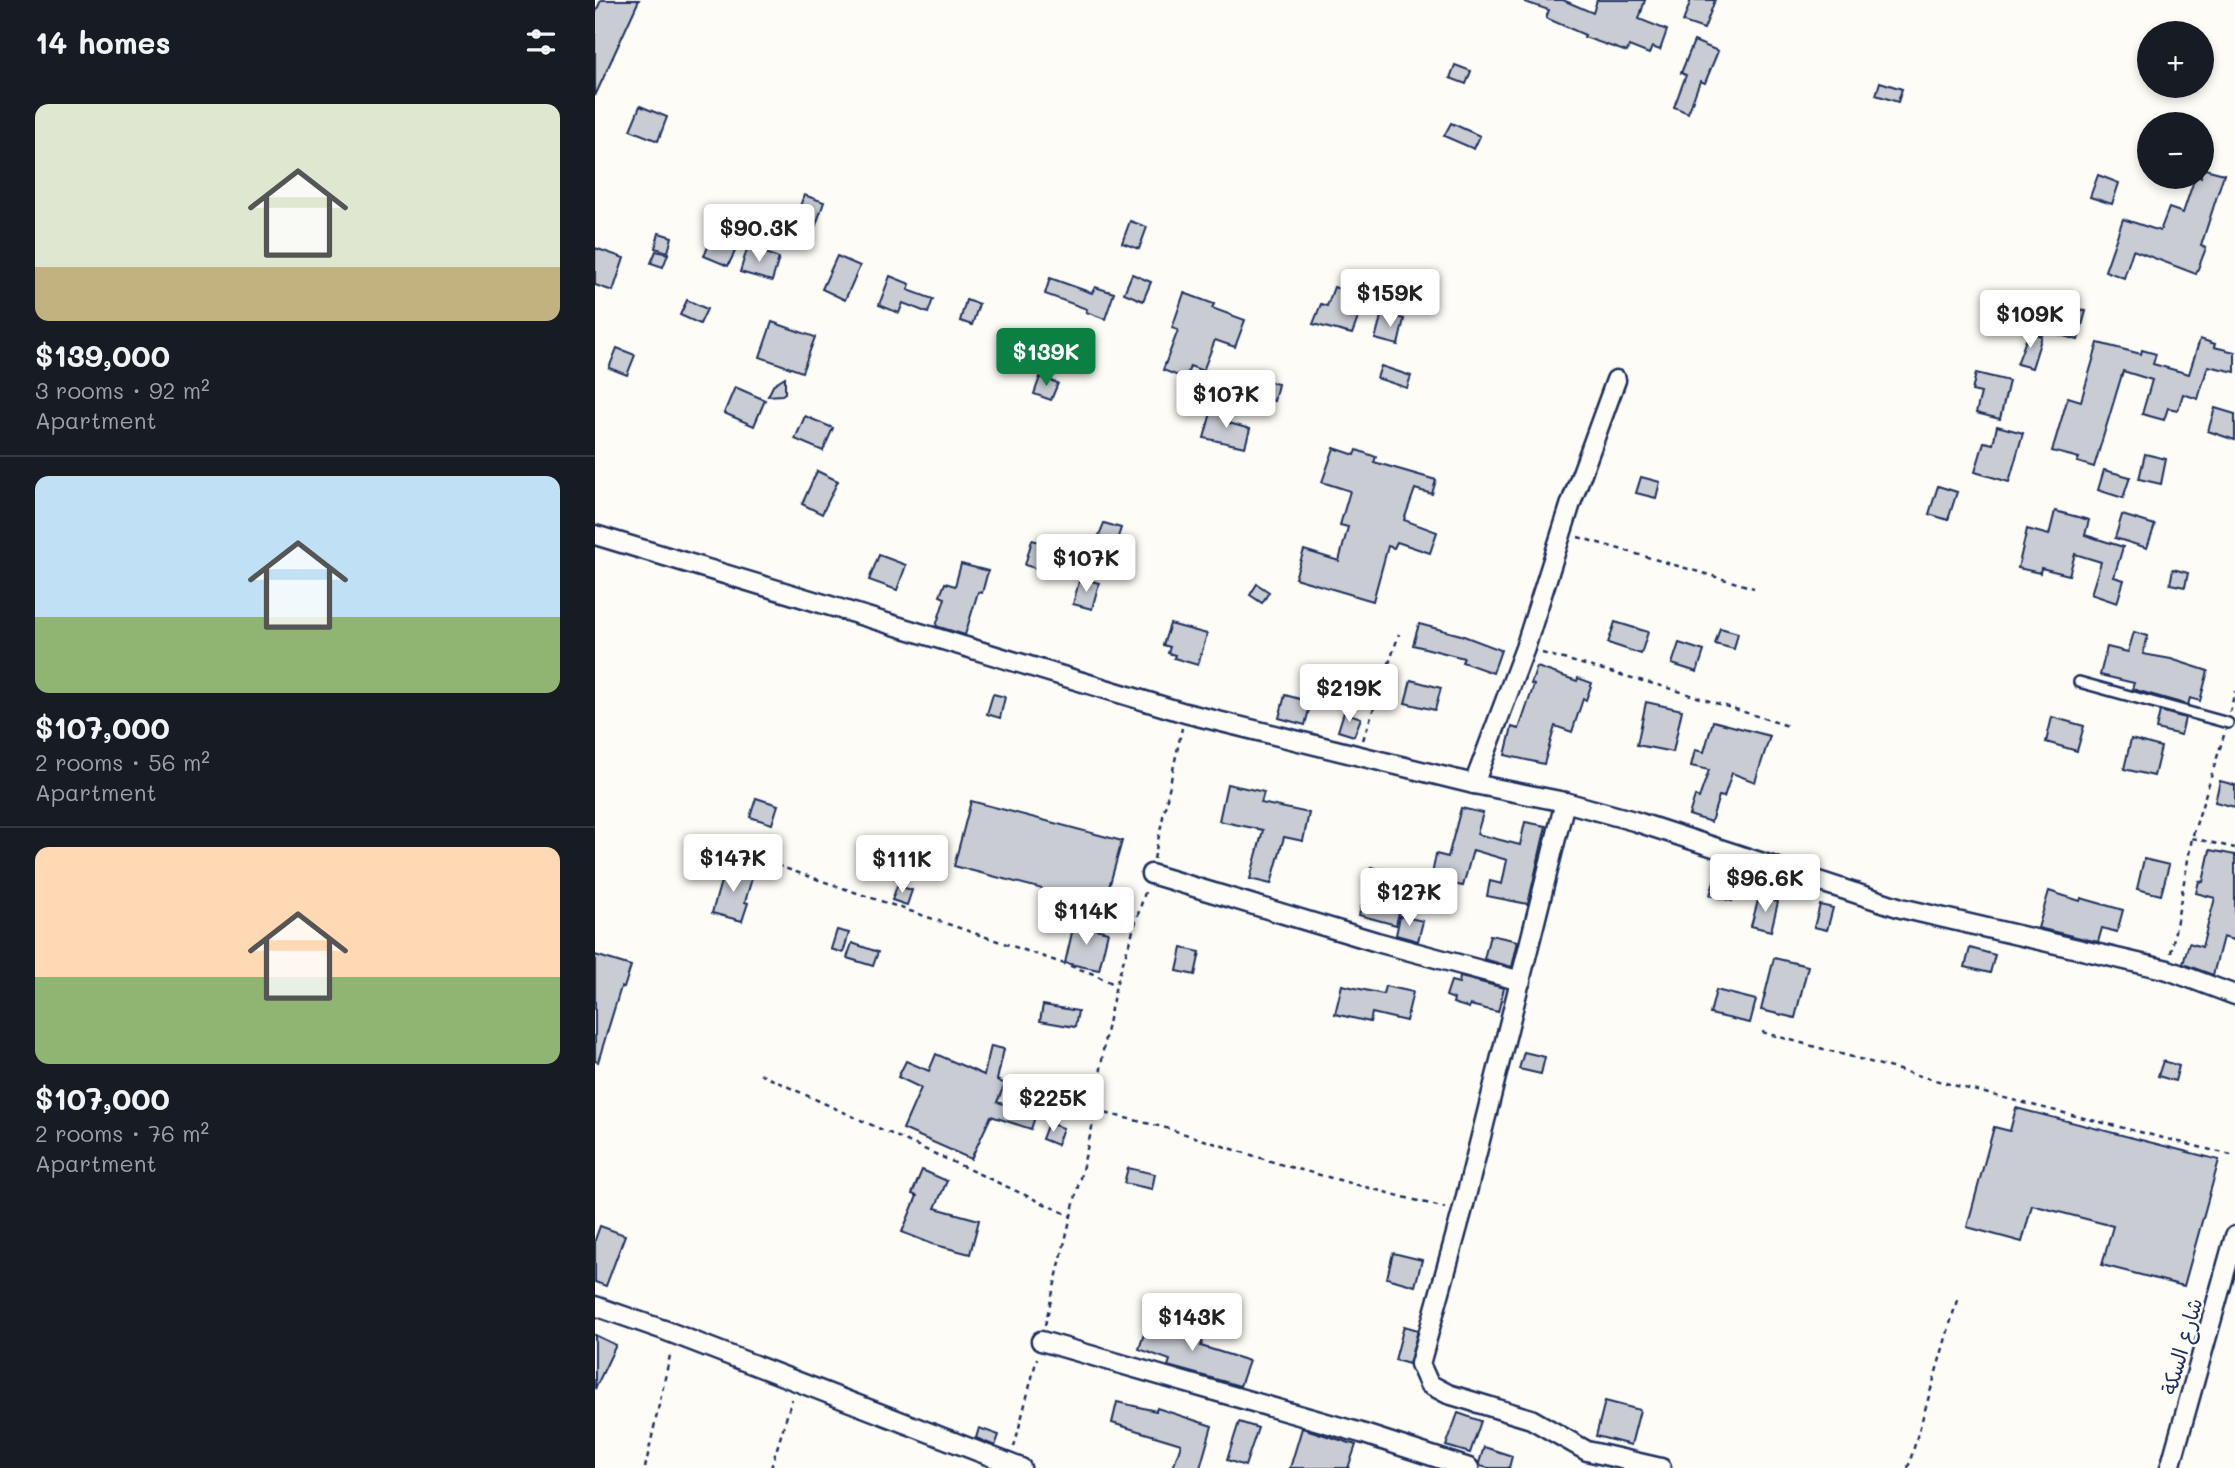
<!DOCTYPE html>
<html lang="en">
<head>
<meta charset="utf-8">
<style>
  :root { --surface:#171b24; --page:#20242c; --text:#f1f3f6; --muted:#9ea1a6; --line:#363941; --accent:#0b8043 }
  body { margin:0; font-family:Mali,"Playpen Sans Arabic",sans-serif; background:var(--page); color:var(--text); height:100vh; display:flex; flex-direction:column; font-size:26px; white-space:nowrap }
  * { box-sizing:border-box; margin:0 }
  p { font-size:23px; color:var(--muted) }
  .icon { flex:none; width:38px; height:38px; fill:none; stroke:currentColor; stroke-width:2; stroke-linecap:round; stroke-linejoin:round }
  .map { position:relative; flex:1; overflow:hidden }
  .details { display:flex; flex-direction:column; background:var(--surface); width:595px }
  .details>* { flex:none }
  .fabs { position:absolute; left:1542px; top:21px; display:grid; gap:14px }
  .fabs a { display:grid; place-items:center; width:77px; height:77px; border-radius:50%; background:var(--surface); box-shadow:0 4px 10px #0003; font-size:35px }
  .price { position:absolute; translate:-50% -60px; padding:0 16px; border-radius:7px; background:#fff; color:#222; font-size:23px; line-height:46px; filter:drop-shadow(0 2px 4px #0008) }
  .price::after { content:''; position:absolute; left:50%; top:42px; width:21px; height:16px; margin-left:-10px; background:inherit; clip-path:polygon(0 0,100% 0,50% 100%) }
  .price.current { background:var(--accent); color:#fff }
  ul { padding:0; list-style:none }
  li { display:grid; align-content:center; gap:14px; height:371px; padding:0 35px }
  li+li { border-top:2px solid var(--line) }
  li span { display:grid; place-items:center; height:217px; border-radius:14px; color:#555 }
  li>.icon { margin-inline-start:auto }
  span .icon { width:126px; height:126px; fill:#fffc; stroke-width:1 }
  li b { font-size:30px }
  h2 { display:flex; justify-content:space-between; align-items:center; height:84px; padding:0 35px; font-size:30px }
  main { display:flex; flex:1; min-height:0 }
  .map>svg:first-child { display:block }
  .building { fill:#c9ccd3; stroke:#1b2f5e; stroke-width:2 }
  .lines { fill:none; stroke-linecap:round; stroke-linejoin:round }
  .lane-casing { stroke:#1b2f5e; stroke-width:14 }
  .street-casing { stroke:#1b2f5e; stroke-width:23 }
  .path { stroke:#1b2f5e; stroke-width:2.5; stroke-dasharray:5 5; stroke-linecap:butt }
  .lane { stroke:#fdfcf7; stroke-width:9 }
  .street { stroke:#fdfcf7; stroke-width:18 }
  .labels { text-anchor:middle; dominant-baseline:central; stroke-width:5; stroke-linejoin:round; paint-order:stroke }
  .street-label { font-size:21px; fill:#1b2f5e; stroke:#fdfcf7 }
</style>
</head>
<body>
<main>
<section class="details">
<h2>14 homes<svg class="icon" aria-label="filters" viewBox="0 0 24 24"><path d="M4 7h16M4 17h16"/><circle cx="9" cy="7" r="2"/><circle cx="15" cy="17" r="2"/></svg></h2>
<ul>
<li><span style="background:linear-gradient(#dfe7d0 75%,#c2b280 0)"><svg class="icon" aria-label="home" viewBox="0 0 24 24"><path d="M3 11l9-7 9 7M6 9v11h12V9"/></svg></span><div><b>$139,000</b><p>3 rooms · 92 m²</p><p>Apartment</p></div></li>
<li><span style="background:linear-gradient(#bfe0f5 65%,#8fb573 0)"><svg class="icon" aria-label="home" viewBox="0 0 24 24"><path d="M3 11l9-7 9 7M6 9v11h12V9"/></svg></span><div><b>$107,000</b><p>2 rooms · 56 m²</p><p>Apartment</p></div></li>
<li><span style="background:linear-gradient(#ffd9b3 60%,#8fb573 0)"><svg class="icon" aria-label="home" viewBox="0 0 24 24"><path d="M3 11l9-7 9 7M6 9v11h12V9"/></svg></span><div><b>$107,000</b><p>2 rooms · 76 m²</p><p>Apartment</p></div></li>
</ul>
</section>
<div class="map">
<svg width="1640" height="1468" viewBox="0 0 1640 1468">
  <rect width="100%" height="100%" fill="#fdfcf7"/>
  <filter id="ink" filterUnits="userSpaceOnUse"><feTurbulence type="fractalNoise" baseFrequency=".0143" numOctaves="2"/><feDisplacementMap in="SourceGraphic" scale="14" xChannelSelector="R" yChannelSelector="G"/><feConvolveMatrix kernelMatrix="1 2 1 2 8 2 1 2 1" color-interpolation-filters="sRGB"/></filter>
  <g filter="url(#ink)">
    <g class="building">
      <polygon points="6,0 44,0 0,96 0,14"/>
      <polygon points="930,0 968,0 998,13 1002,0 1050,0 1044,19 1072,30 1065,50 1057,47 1054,54 1034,46 1032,52 989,37 990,35 951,18 954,10 930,2"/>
      <polygon points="1096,0 1120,0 1109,29 1088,22"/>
      <polygon points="1099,41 1123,51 1110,83 1105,81 1093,113 1079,107 1091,75 1086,73"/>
      <polygon points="860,65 876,71 871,84 855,78"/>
      <polygon points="1285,82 1307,89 1303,102 1281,95"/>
      <polygon points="45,106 72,117 63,141 35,130"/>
      <polygon points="856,123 885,136 879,149 849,136"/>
      <polygon points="1606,168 1629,174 1606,246 1611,248 1601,274 1538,250 1529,278 1510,271 1528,219 1565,231 1574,208 1588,213 1600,177 1606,177"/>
      <polygon points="1503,175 1524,183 1517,204 1495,197"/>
      <polygon points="209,195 229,202 216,239 196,232"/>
      <polygon points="535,221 552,227 544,249 527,243"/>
      <polygon points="64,233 77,237 73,252 60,248"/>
      <polygon points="119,233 144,243 133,266 109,256"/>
      <polygon points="153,246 184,258 177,281 145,272"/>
      <polygon points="0,248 29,258 18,291 0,285"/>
      <polygon points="61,251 73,254 68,267 56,263"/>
      <polygon points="242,256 265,266 250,300 227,289"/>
      <polygon points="537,274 556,282 548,301 529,293"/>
      <polygon points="295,276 315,284 313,290 338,299 333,313 308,303 304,313 284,305"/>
      <polygon points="455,278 497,293 500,287 519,293 510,319 491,312 492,309 450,294"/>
      <polygon points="739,287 770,299 757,334 718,324 726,304 732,306"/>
      <polygon points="589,293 619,304 617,308 650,320 640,347 620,340 608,371 595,366 591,379 568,370 583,330 577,328"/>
      <polygon points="92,300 112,309 105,324 85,315"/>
      <polygon points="371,300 384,304 377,325 365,321"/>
      <polygon points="1465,304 1491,311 1483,340 1458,333"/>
      <polygon points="787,313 809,319 803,345 780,339"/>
      <polygon points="177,322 220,337 207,372 165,357"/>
      <polygon points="1434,332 1447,336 1437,368 1422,364"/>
      <polygon points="1605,339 1620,344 1619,347 1640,352 1640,372 1613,366 1603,399 1588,394 1583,410 1573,408 1569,420 1547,414 1557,380 1528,371 1499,467 1482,462 1484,458 1457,451 1473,397 1486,401 1503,343 1546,354 1547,350 1561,354 1558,364 1594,374"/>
      <polygon points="22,348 40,355 32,375 14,368"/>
      <polygon points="786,366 816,376 812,388 782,378"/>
      <polygon points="1381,373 1414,381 1405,419 1381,413 1386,393 1377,391"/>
      <polygon points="190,377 190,393 187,395 173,396 179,384"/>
      <polygon points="445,377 463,383 456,400 439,394"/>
      <polygon points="669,381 683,384 679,401 664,397"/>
      <polygon points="140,387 170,400 159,426 129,413"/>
      <polygon points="1620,408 1640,414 1640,440 1613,431"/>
      <polygon points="617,409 636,414 634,423 655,429 650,447 609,438"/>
      <polygon points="210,416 238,428 228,451 200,439"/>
      <polygon points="1402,426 1428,433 1414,482 1380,472 1389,442 1398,444"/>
      <polygon points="739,448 760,455 762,450 781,457 779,462 841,480 837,494 820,489 809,520 842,532 835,553 802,542 799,548 793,546 778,601 700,578 709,550 744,561 753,527 745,525 755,491 727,482"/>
      <polygon points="1550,454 1571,459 1566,484 1544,479"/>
      <polygon points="1509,470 1535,477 1528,498 1503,490"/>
      <polygon points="222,471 243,481 227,514 207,504"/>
      <polygon points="1046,477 1065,482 1061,498 1041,493"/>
      <polygon points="1343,486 1362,492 1353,520 1334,514"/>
      <polygon points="1460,511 1494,520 1490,535 1528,547 1519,577 1529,580 1522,603 1496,594 1506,562 1480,554 1474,575 1446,568 1445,573 1423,568 1432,529 1454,535"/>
      <polygon points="1527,515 1560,525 1552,548 1520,538"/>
      <polygon points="509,523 526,528 519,549 501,543"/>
      <polygon points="437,540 475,550 467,576 430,565"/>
      <polygon points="284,555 311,565 302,590 274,580"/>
      <polygon points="366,564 393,571 387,593 383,592 370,635 341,626 350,598 345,596 350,583 360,586"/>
      <polygon points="1578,569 1593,573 1590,587 1575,584"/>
      <polygon points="485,578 504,583 497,609 478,604"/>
      <polygon points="662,584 674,592 667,603 655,595"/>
      <polygon points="1020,622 1053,632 1046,654 1013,643"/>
      <polygon points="575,624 612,634 603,665 579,658 580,655 573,653 575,647 568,645"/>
      <polygon points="824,624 866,635 906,650 898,673 867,662 869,658 818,645"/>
      <polygon points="1125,628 1143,633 1139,649 1120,644"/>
      <polygon points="1539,632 1553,636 1548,654 1576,659 1613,671 1605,701 1595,698 1593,705 1537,689 1539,683 1505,675 1512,647 1533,652"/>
      <polygon points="1084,643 1109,651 1102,672 1077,664"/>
      <polygon points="942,667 982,681 983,678 997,683 991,700 988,699 977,732 960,726 949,764 910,755 917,727 924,729 939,685 936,684"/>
      <polygon points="816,680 846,688 840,710 810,703"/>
      <polygon points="398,694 410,697 405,718 392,714"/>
      <polygon points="690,695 716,702 710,725 684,718"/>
      <polygon points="1051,702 1087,710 1078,752 1042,745"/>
      <polygon points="1565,711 1590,718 1586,735 1561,729"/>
      <polygon points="749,712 766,718 759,736 743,731"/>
      <polygon points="1457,717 1489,726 1482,751 1451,742"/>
      <polygon points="1118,721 1175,736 1160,782 1137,773 1129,797 1124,796 1116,822 1094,815 1100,796 1104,798 1114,770 1096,766 1100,750 1109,752"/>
      <polygon points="1536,739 1566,747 1559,776 1529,769"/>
      <polygon points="1625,781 1640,785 1640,807 1620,802"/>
      <polygon points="632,784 669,792 666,803 714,813 708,841 689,837 676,884 655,879 668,830 624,821"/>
      <polygon points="161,798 183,805 177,824 155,817"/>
      <polygon points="376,801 527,841 509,905 359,866"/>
      <polygon points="866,808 888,813 882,834 925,845 930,822 951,826 933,904 892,896 895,881 907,884 912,860 878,850 868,886 836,880 841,854 853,857"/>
      <polygon points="1615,850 1640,855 1640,932 1638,940 1628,937 1618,975 1588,964 1594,943 1607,947 1620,898 1601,893 1604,881 1608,882"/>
      <polygon points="1549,859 1574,865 1566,895 1542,889"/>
      <polygon points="130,867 158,875 150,902 153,903 147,921 117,913"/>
      <polygon points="776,867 813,877 801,925 764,915"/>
      <polygon points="1121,875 1143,881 1137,901 1115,895"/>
      <polygon points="302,886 317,890 312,905 297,900"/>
      <polygon points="1454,891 1485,901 1486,898 1528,910 1522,932 1507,928 1503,942 1443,928"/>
      <polygon points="1164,897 1183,902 1176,931 1156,926"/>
      <polygon points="1225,905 1238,908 1232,930 1219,927"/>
      <polygon points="805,916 828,921 823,941 801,935"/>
      <polygon points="479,924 513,932 504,970 470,963"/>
      <polygon points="242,930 254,933 248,953 236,949"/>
      <polygon points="895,935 923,941 917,967 889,959"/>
      <polygon points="257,943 283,952 278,966 252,958"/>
      <polygon points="587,948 605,952 600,975 582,971"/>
      <polygon points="1375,948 1400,955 1395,973 1370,967"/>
      <polygon points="0,955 36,966 29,988 26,987 3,1062 0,1061"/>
      <polygon points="1179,958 1213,966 1200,1018 1166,1010"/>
      <polygon points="865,977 909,988 903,1012 875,1005 874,1008 858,1003 859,999 851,996 856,981 864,983"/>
      <polygon points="747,985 788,994 790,986 818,992 811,1021 777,1013 775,1022 740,1014"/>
      <polygon points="1121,990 1161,1000 1155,1023 1115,1014"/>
      <polygon points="448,1005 483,1011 480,1027 445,1021"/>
      <polygon points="396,1046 409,1049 402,1080 410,1084 402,1102 441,1114 436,1129 396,1116 376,1159 308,1129 326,1088 303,1077 311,1061 334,1071 341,1054 389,1075"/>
      <polygon points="929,1052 950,1057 946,1074 924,1069"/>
      <polygon points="1568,1061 1584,1066 1580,1081 1563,1076"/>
      <polygon points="1421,1108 1624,1160 1589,1286 1507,1265 1518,1226 1437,1205 1427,1242 1372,1227 1399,1127 1415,1131"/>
      <polygon points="453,1123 468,1128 462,1145 447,1139"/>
      <polygon points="533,1168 560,1174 557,1189 529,1183"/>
      <polygon points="327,1170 352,1181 340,1208 384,1220 375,1254 337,1244 307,1232 322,1196 317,1194"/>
      <polygon points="5,1226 30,1235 11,1286 0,1282 0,1240"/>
      <polygon points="798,1253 827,1260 820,1286 792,1278"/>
      <polygon points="554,1319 584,1329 585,1325 610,1333 606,1346 654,1361 645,1386 573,1366 575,1360 544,1349"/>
      <polygon points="809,1326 823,1330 814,1364 800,1360"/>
      <polygon points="0,1335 21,1345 0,1389"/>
      <polygon points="1010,1401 1045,1410 1036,1445 1001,1436"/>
      <polygon points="522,1402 561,1411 562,1408 617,1426 605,1468 578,1468 586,1444 517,1423"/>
      <polygon points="863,1413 886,1421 875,1453 851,1446"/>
      <polygon points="644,1422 663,1428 650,1466 632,1460"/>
      <polygon points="384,1428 404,1435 400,1446 381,1438"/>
      <polygon points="707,1428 761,1445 753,1468 695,1468"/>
      <polygon points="889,1447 917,1456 914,1468 893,1468 885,1466 884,1463"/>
    </g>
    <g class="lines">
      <g class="lane-casing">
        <polyline id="lane" points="1484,682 1633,723"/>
      </g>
      <g class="street-casing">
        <g id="street">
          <polyline points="0,535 590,713 879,784 970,802 1039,821 1306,908 1573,970 1640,995"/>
          <polyline points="879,784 930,648 976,503 1021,380"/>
          <polyline points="970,802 867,1212 825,1364 834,1384 853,1394 936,1419 992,1451 1066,1468"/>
          <polyline points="556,874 782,942 926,981"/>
          <polyline points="0,1306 69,1330 426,1468"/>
          <polyline points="446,1341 766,1433 874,1468"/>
          <polyline points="1575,1468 1640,1236"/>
        </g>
      </g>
      <g class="path">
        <polyline points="983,537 1159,588"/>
        <polyline points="947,653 1077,689 1193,726"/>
        <polyline points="1635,712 1640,691"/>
        <polyline points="768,740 804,634"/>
        <polyline points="1597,838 1640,848"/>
        <polyline points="125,846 496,973 521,985"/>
        <polyline points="559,859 587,728"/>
        <polyline points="1576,953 1597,838 1629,735"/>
        <polyline points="1167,1032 1358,1085 1640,1156"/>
        <polyline points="165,1074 476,1216"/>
        <polyline points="501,1111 568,1127 691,1166 850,1208"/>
        <polyline points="450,1325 501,1111 509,1043 521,985 551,889"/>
        <polyline points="419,1447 442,1358"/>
        <polyline points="50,1468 76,1351"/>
        <polyline points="176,1468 197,1399"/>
        <polyline points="1313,1468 1362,1300"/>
      </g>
      <use href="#lane" class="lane"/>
      <use href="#street" class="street"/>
    </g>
  </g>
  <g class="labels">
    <g class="street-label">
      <text transform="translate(1586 1346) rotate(-74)">شارع السكة</text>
    </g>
  </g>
</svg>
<div class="fabs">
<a>+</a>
<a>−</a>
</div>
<b class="price" style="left:164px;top:264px">$90.3K</b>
<b class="price" style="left:795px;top:329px">$159K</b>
<b class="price" style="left:1435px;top:350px">$109K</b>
<b class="price current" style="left:451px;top:388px">$139K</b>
<b class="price" style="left:631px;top:430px">$107K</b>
<b class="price" style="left:491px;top:594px">$107K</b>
<b class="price" style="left:754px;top:724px">$219K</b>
<b class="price" style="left:138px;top:894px">$147K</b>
<b class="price" style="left:307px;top:895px">$111K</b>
<b class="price" style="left:1170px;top:914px">$96.6K</b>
<b class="price" style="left:814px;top:928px">$127K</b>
<b class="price" style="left:491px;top:947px">$114K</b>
<b class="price" style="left:458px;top:1134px">$225K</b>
<b class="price" style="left:597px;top:1353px">$143K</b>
</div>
</main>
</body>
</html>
